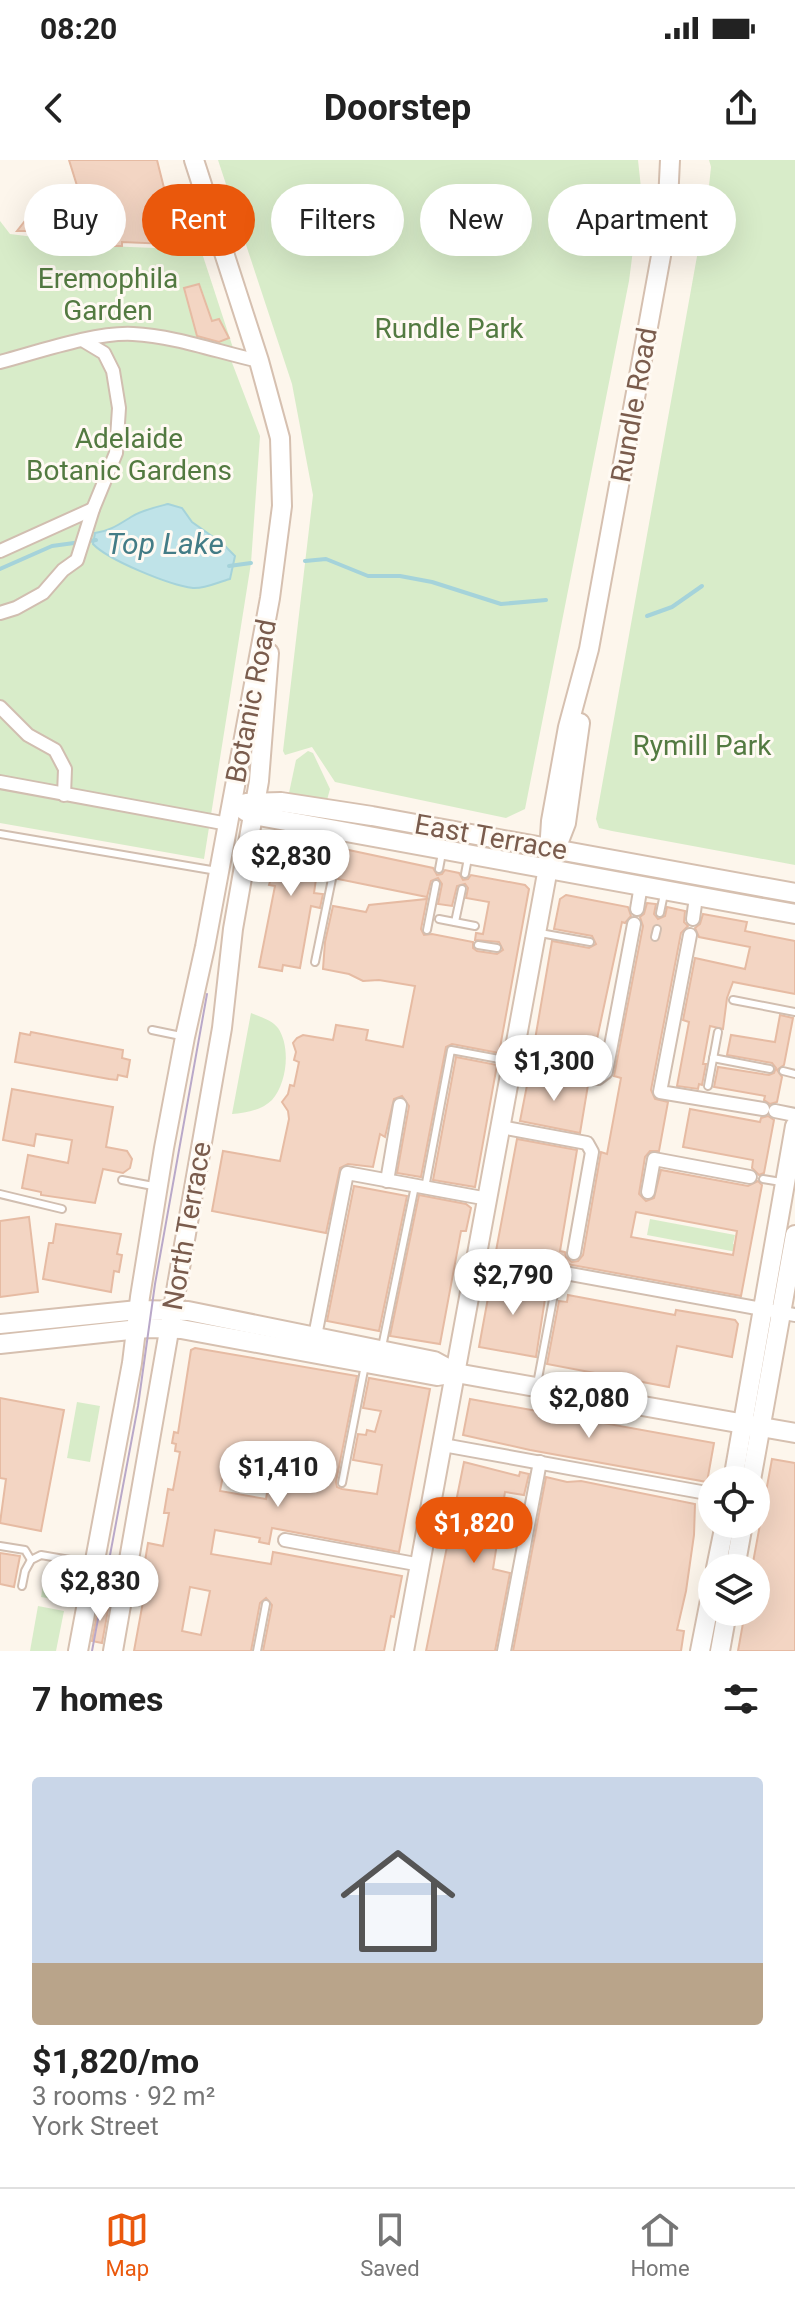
<!DOCTYPE html>
<html lang="en">
<head>
<meta charset="utf-8">
<style>
  :root { --surface:#fff; --page:#f6f6f6; --text:#222; --muted:#767676; --line:#e0e0e0; --accent:#ea580c }
  body { margin:0; font-family:Roboto,sans-serif; background:var(--page); color:var(--text); height:100vh; display:flex; flex-direction:column; font-size:30px; white-space:nowrap }
  * { box-sizing:border-box; margin:0 }
  p { font-size:26px; color:var(--muted) }
  .icon { flex:none; width:44px; height:44px; fill:none; stroke:currentColor; stroke-width:2; stroke-linecap:round; stroke-linejoin:round }
  .map { position:relative; height:1491px; overflow:hidden }
  .sheet { display:flex; flex-direction:column; background:var(--surface); flex:1 }
  .sheet>* { flex:none }
  .banner { position:absolute; left:24px; top:24px; width:748px; height:72px; display:flex; gap:16px }
  .buttons { position:absolute; left:698px; top:1306px; display:grid; gap:16px }
  .buttons a { display:grid; place-items:center; width:72px; height:72px; border-radius:50%; background:var(--surface); box-shadow:0 8px 32px #0002; font-size:40px }
  .price { position:absolute; translate:-50% -68px; padding:0 18px; border-radius:28px; background:#fff; color:#222; font-size:26px; line-height:52px; filter:drop-shadow(0 2px 4px #0008) }
  .price::after { content:''; position:absolute; left:50%; top:48px; width:24px; height:18px; margin-left:-12px; background:inherit; clip-path:polygon(0 0,100% 0,50% 100%) }
  .price.on { background:var(--accent); color:#fff }
  ul { padding:0; list-style:none }
  li { display:grid; align-content:center; gap:16px; height:424px; padding:0 32px }
  li+li { border-top:2px solid var(--line) }
  li span { display:grid; place-items:center; height:248px; border-radius:8px; color:#555 }
  li>.icon { margin-inline-start:auto }
  span .icon { width:144px; height:144px; fill:#fffc; stroke-width:1 }
  li b { font-size:34px }
  h2 { display:flex; justify-content:space-between; align-items:center; height:96px; padding:0 32px; font-size:34px }
  .pill { padding:0 28px; border-radius:36px; background:var(--surface); box-shadow:0 8px 32px #0002; font-size:28px; line-height:72px }
  .pill.on { background:var(--accent); color:#fff }
  .status { display:flex; justify-content:space-between; align-items:center; height:56px; padding:0 40px; background:var(--surface); direction:ltr }
  .status svg { height:22px; fill:currentColor }
  header { display:flex; justify-content:space-between; align-items:center; height:104px; padding:0 32px; background:var(--surface); font-size:36px; font-weight:700 }
  .menu { display:flex; justify-content:space-around; align-items:center; height:112px; border-top:2px solid var(--line); background:var(--surface); font-size:22px; color:var(--muted) }
  .menu a { display:grid; justify-items:center; gap:4px }
  .menu .on { color:var(--accent) }
  .map>svg:first-child { display:block }
  .green { fill:#d8ecc9 }
  .water { fill:#bfe3e8; stroke:#a5d3da; stroke-width:2 }
  .lines { fill:none; stroke-linecap:round; stroke-linejoin:round }
  .stream { stroke:#a5d3da; stroke-width:4 }
  .building { fill:#f3d5c3; stroke:#e6bba3; stroke-width:2; fill-rule:evenodd }
  .lane-casing { stroke:#d1beb0; stroke-width:10 }
  .street-casing { stroke:#d1beb0; stroke-width:16 }
  .secondary-casing { stroke:#d6c0b0; stroke-width:22 }
  .lane { stroke:#fff; stroke-width:6 }
  .street { stroke:#fff; stroke-width:12 }
  .secondary { stroke:#fff; stroke-width:18 }
  .tram { stroke:#b9a8c9; stroke-width:2 }
  .labels { text-anchor:middle; dominant-baseline:central; stroke-width:6; stroke-linejoin:round; paint-order:stroke }
  .park-label { font-size:28px; fill:#537a41; stroke:#fffaf3 }
  .street-label { font-size:28px; fill:#7a5c4d; stroke:#fffaf3 }
  .water-label { font-size:30px; font-style:italic; fill:#437c86; stroke:#fffaf3 }
</style>
</head>
<body>
<div class="status"><b>08:20</b><svg viewBox="0 0 49 12"><path d="M0 12V9h3v3zM5 12V6h3v6zM10 12V3h3v9zM15 12V0h3v12zM26 1h20v11H26zM47 4h2v5h-2z"/></svg></div>
<header><svg class="icon" aria-label="back" viewBox="0 0 24 24"><path d="M15 5l-7 7 7 7"/></svg>Doorstep<svg class="icon" aria-label="share" viewBox="0 0 24 24"><path d="M12 15V3M7 8l5-5 5 5M5 13v7h14v-7"/></svg></header>
<div class="map">
<svg width="795" height="1491" viewBox="0 0 795 1491">
  <rect width="100%" height="100%" fill="#fdf6ec"/>
  <g class="green">
    <polygon points="218,0 638,0 641,28 629,121 525,649 506,658 335,622 312,587 285,595 283,591 313,335 292,224"/>
    <polygon points="709,0 795,0 795,705 612,671 599,668 596,659 708,35 711,7"/>
    <polygon points="0,61 10,74 107,86 201,90 234,191 231,200 260,276 251,403 204,699 0,663"/>
    <polygon points="308,591 313,593 330,629 327,640 289,633 296,600"/>
    <path d="M 251,853 C 260,857 272,860 278,868 C 291,887 287,923 272,940 C 262,950 246,953 232,954 Z"/>
    <polygon points="650,1059 735,1075 733,1084 749,1087 747,1094 647,1075"/>
    <polygon points="77,1242 100,1246 90,1302 67,1298"/>
    <polygon points="46,1409 70,1414 65,1441 41,1437"/>
    <polygon points="38,1446 64,1451 56,1491 30,1491"/>
  </g>
  <path class="water" d="M 168,344 L 182,348 L 192,362 L 223,384 L 235,396 L 230,419 C 218,422 205,429 193,428 C 169,425 108,400 93,384 L 95,373 C 110,371 118,365 131,357 C 142,350 156,347 168,344 Z"/>
  <g class="lines">
    <g class="stream">
      <polyline points="305,401 326,399 368,416 400,416 432,422 501,444 546,440"/>
      <polyline points="229,406 251,403"/>
      <polyline points="0,409 52,386 96,380"/>
      <polyline points="647,456 672,447 702,426"/>
    </g>
  </g>
  <g class="building">
    <polygon points="69,0 157,0 166,36 168,84 122,82 122,86 108,86 108,74 39,75 39,71 17,71 32,52 83,45"/>
    <polygon points="199,124 212,161 219,159 229,178 219,182 197,176 184,128"/>
    <polygon points="278,676 332,687 327,714 317,712 314,733 323,734 320,748 311,746 300,808 283,805 282,811 259,807 275,726 269,725 271,718 266,711 260,710 265,682"/>
    <polygon points="344,689 433,708 437,715 442,714 445,710 459,713 463,720 468,719 471,715 525,725 529,729 499,893 452,884 446,887 421,1017 397,1013 409,946 402,936 394,939 385,977 380,974 373,1007 348,1004 340,1008 326,1073 212,1051 223,991 280,1001 289,959 288,951 282,942 288,934 290,925 294,926 299,902 294,900 296,892 293,883 297,878 303,875 333,880 336,865 368,870 366,880 403,887 415,826 379,820 363,821 349,814 323,809 325,782 333,746 366,752 369,745 427,739 421,769 424,775 432,774 473,782 473,788 477,791 497,794 503,790 499,782 475,780 476,773 483,774 489,742 466,738 468,728 465,724 457,726 452,746 438,744 442,724 438,718 431,721 427,737 338,719"/>
    <polygon points="566,735 628,747 631,756 625,763 622,762 591,907 571,904 573,895 551,891 549,899 543,900 539,905 532,897 552,781 589,788 596,784 592,776 554,769 560,739"/>
    <path d="M 647,743 L 656,744 L 654,754 L 658,759 L 665,756 L 667,747 L 685,751 L 684,762 L 688,766 L 681,773 L 651,930 L 655,939 L 668,942 L 659,991 L 650,991 L 645,997 L 639,1034 L 646,1041 L 654,1038 L 661,1010 L 748,1026 L 758,1021 L 762,1025 L 741,1136 L 496,1091 L 517,979 L 577,990 L 560,1091 L 565,1092 L 566,1097 L 572,1102 L 578,1101 L 583,1095 L 601,992 L 607,994 L 621,918 L 614,916 L 643,766 L 640,757 L 644,754 ZM 636,1052 L 737,1071 L 733,1095 L 631,1077 Z"/>
    <polygon points="703,754 747,762 745,771 795,781 795,834 733,822 727,838 723,869 710,866 703,904 706,904 702,925 699,924 698,929 677,926 689,862 683,860 695,798 745,809 750,787 699,777 695,768 700,764"/>
    <polygon points="780,855 793,858 784,905 777,910 782,917 777,942 770,944 764,940 765,936 714,927 718,907 769,915 774,913 776,908 772,903 727,895 731,875 775,882"/>
    <polygon points="31,872 123,890 122,898 130,900 127,917 118,915 117,920 109,919 15,902 20,873 30,875"/>
    <polygon points="456,897 497,905 475,1027 433,1020"/>
    <polygon points="538,909 545,917 588,925 580,973 520,961 529,915"/>
    <polygon points="12,929 113,947 106,987 127,991 132,999 130,1008 123,1013 103,1009 95,1043 41,1035 41,1032 22,1028 28,995 68,1003 72,980 36,974 34,986 3,980"/>
    <polygon points="690,949 760,962 761,958 768,956 774,960 764,1013 759,1015 752,1008 753,1000 683,987"/>
    <polygon points="354,1026 407,1036 379,1171 327,1161"/>
    <polygon points="419,1035 466,1044 471,1048 466,1071 461,1071 440,1184 390,1176"/>
    <polygon points="29,1057 38,1132 0,1137 0,1061"/>
    <polygon points="56,1064 121,1074 117,1094 122,1095 119,1112 114,1111 111,1132 43,1119 49,1083 53,1083"/>
    <polygon points="492,1116 547,1126 536,1197 479,1187"/>
    <polygon points="568,1135 675,1155 676,1150 735,1160 738,1164 732,1197 677,1186 669,1227 547,1204 559,1141 567,1142"/>
    <path d="M 195,1188 L 357,1216 L 336,1322 L 337,1327 L 342,1329 L 377,1334 L 382,1305 L 353,1300 L 358,1274 L 366,1275 L 367,1270 L 375,1272 L 381,1251 L 363,1248 L 369,1218 L 430,1229 L 399,1392 L 272,1368 L 269,1384 L 259,1382 L 260,1378 L 215,1370 L 211,1394 L 271,1404 L 273,1392 L 402,1416 L 394,1457 L 391,1456 L 384,1491 L 263,1491 L 272,1445 L 266,1438 L 260,1443 L 251,1491 L 134,1491 L 147,1420 L 142,1419 L 148,1383 L 163,1386 L 169,1353 L 164,1353 L 168,1329 L 173,1330 L 180,1292 L 175,1291 L 176,1284 L 172,1283 L 174,1272 L 178,1273 L 191,1190 ZM 225,1306 L 270,1315 L 266,1339 L 220,1331 ZM 190,1427 L 210,1431 L 201,1475 L 182,1471 Z"/>
    <polygon points="0,1238 64,1250 41,1371 0,1363 6,1319 0,1318"/>
    <polygon points="470,1239 714,1283 707,1322 530,1290 463,1275"/>
    <polygon points="772,1299 795,1303 795,1491 738,1491 745,1452 756,1452 756,1408 752,1408"/>
    <polygon points="464,1302 519,1316 520,1312 529,1314 524,1335 505,1332 493,1409 510,1413 495,1491 426,1491"/>
    <polygon points="546,1317 567,1322 581,1321 695,1344 694,1375 686,1431 677,1470 684,1471 681,1491 513,1491"/>
    <polygon points="0,1393 20,1396 14,1427 0,1424"/>
    <polygon points="99,1443 109,1445 102,1483 92,1481"/>
  </g>
  <g class="lines">
    <g class="lane-casing">
      <g id="lane">
        <polyline points="199,70 212,68"/>
        <polyline points="0,674 217,711"/>
        <polyline points="439,709 442,693"/>
        <polyline points="465,714 468,698"/>
        <polyline points="660,753 664,734"/>
        <polyline points="439,759 475,766"/>
        <polyline points="455,762 462,729"/>
        <polyline points="427,770 436,724"/>
        <polyline points="540,773 590,782"/>
        <polyline points="655,777 657,769"/>
        <polyline points="478,785 497,788"/>
        <polyline points="315,802 341,675"/>
        <polyline points="733,840 795,852"/>
        <polyline points="152,870 181,876"/>
        <polyline points="713,898 770,909"/>
        <polyline points="783,911 795,914"/>
        <polyline points="708,926 718,872"/>
        <polyline points="763,1019 781,1022"/>
        <polyline points="122,1020 153,1026"/>
        <polyline points="425,1028 451,890 510,901"/>
        <polyline points="0,1034 62,1049"/>
        <polyline points="382,1187 415,1026"/>
        <polyline points="537,1224 558,1113"/>
        <polyline points="342,1323 365,1205"/>
        <polyline points="0,1386 25,1390 31,1400"/>
        <polyline points="22,1426 25,1411 31,1400 41,1395 93,1404"/>
        <polyline points="257,1491 266,1444"/>
      </g>
    </g>
    <g class="street-casing">
      <g id="street">
        <path d="M 0,202 C 38,192 95,172 133,174 C 175,176 218,192 259,201"/>
        <polyline points="0,391 93,349"/>
        <polyline points="0,453 16,448 43,433 63,410 77,400 93,349 116,293 119,248 113,211 104,193 84,181"/>
        <polyline points="0,547 28,575 55,590 65,609 64,635"/>
        <polyline points="0,622 228,664"/>
        <polyline points="637,749 641,725"/>
        <polyline points="693,759 696,737"/>
        <polyline points="690,775 660,932 763,949"/>
        <polyline points="513,902 530,906"/>
        <polyline points="547,908 598,918 606,912 634,764"/>
        <polyline points="775,951 795,955"/>
        <polyline points="501,967 587,983 592,992 574,1093"/>
        <polyline points="387,1021 400,945"/>
        <polyline points="648,1032 654,999 750,1017"/>
        <polyline points="477,1097 795,1155"/>
        <polyline points="315,1176 347,1013 488,1039"/>
        <polyline points="443,1285 712,1334"/>
        <polyline points="285,1380 421,1405"/>
        <polyline points="504,1491 540,1302"/>
      </g>
    </g>
    <g class="secondary-casing">
      <g id="secondary">
        <polyline points="246,643 281,642 372,656 795,733"/>
        <polyline points="245,651 254,655 795,754"/>
        <polyline points="554,694 566,663 580,563"/>
        <polyline points="0,1164 138,1150 188,1151 434,1201 456,1213 795,1273"/>
        <polyline points="0,1184 148,1168 181,1169 437,1216 456,1213"/>
        <polyline points="733,1320 795,966"/>
        <polyline points="751,1320 795,1075"/>
        <polyline points="716,1408 725,1364"/>
        <polyline points="735,1408 743,1364"/>
        <polyline points="78,1491 132,1203 140,1137 164,988 185,877 205,787 270,438 282,346 280,278 259,201 194,0"/>
        <polyline points="113,1491 222,868 233,769 259,621 269,493"/>
        <polyline points="404,1491 548,708 551,661 568,567 589,489 667,63 670,0"/>
        <polyline points="700,1491 712,1430"/>
        <polyline points="720,1491 727,1452"/>
      </g>
    </g>
    <use href="#lane" class="lane"/>
    <use href="#street" class="street"/>
    <use href="#secondary" class="secondary"/>
    <polyline class="tram" points="92,1491 138,1246 155,1124 207,834"/>
  </g>
  <g class="labels">
    <g class="park-label">
      <text x="108" y="118">Eremophila<tspan x="108" dy="32">Garden</tspan></text>
      <text x="449" y="168">Rundle Park</text>
      <text x="129" y="278">Adelaide<tspan x="129" dy="32">Botanic Gardens</tspan></text>
      <text x="702" y="585">Rymill Park</text>
    </g>
    <g class="street-label">
      <text transform="translate(634 245) rotate(-80)">Rundle Road</text>
      <text transform="translate(251 541) rotate(-79)">Botanic Road</text>
      <text transform="translate(491 677) rotate(10)">East Terrace</text>
      <text transform="translate(187 1066) rotate(-80)">North Terrace</text>
    </g>
    <g class="water-label">
      <text x="165" y="383">Top Lake</text>
    </g>
  </g>
</svg>
<div class="buttons">
<a><svg class="icon" aria-label="locate" viewBox="0 0 24 24"><circle cx="12" cy="12" r="6"/><path d="M12 2v4M12 18v4M2 12h4M18 12h4"/></svg></a>
<a><svg class="icon" aria-label="layers" viewBox="0 0 24 24"><path d="M12 4l9 5-9 5-9-5zM3 14l9 5 9-5"/></svg></a>
</div>
<b class="price" style="left:291px;top:738px">$2,830</b>
<b class="price" style="left:554px;top:943px">$1,300</b>
<b class="price" style="left:513px;top:1157px">$2,790</b>
<b class="price" style="left:589px;top:1280px">$2,080</b>
<b class="price" style="left:278px;top:1349px">$1,410</b>
<b class="price on" style="left:474px;top:1405px">$1,820</b>
<b class="price" style="left:100px;top:1463px">$2,830</b>
<div class="banner">
<a class="pill">Buy</a>
<a class="pill on">Rent</a>
<a class="pill">Filters</a>
<a class="pill">New</a>
<a class="pill">Apartment</a>
</div>
</div>
<section class="sheet">
<h2>7 homes<svg class="icon" aria-label="filters" viewBox="0 0 24 24"><path d="M4 7h16M4 17h16"/><circle cx="9" cy="7" r="2"/><circle cx="15" cy="17" r="2"/></svg></h2>
<ul>
<li><span style="background:linear-gradient(#c9d6e8 75%,#b9a48a 0)"><svg class="icon" aria-label="home" viewBox="0 0 24 24"><path d="M3 11l9-7 9 7M6 9v11h12V9"/></svg></span><div><b>$1,820/mo</b><p>3 rooms · 92 m²</p><p>York Street</p></div></li>
</ul>
</section>
<nav class="menu">
<a class="on"><svg class="icon" aria-label="map" viewBox="0 0 24 24"><path d="M3 6l6-2 6 2 6-2v14l-6 2-6-2-6 2zM9 4v14M15 6v14"/></svg>Map</a>
<a><svg class="icon" aria-label="saved" viewBox="0 0 24 24"><path d="M7 4h10v16l-5-4-5 4z"/></svg>Saved</a>
<a><svg class="icon" aria-label="home" viewBox="0 0 24 24"><path d="M3 11l9-7 9 7M6 9v11h12V9"/></svg>Home</a>
</nav>
</body>
</html>
